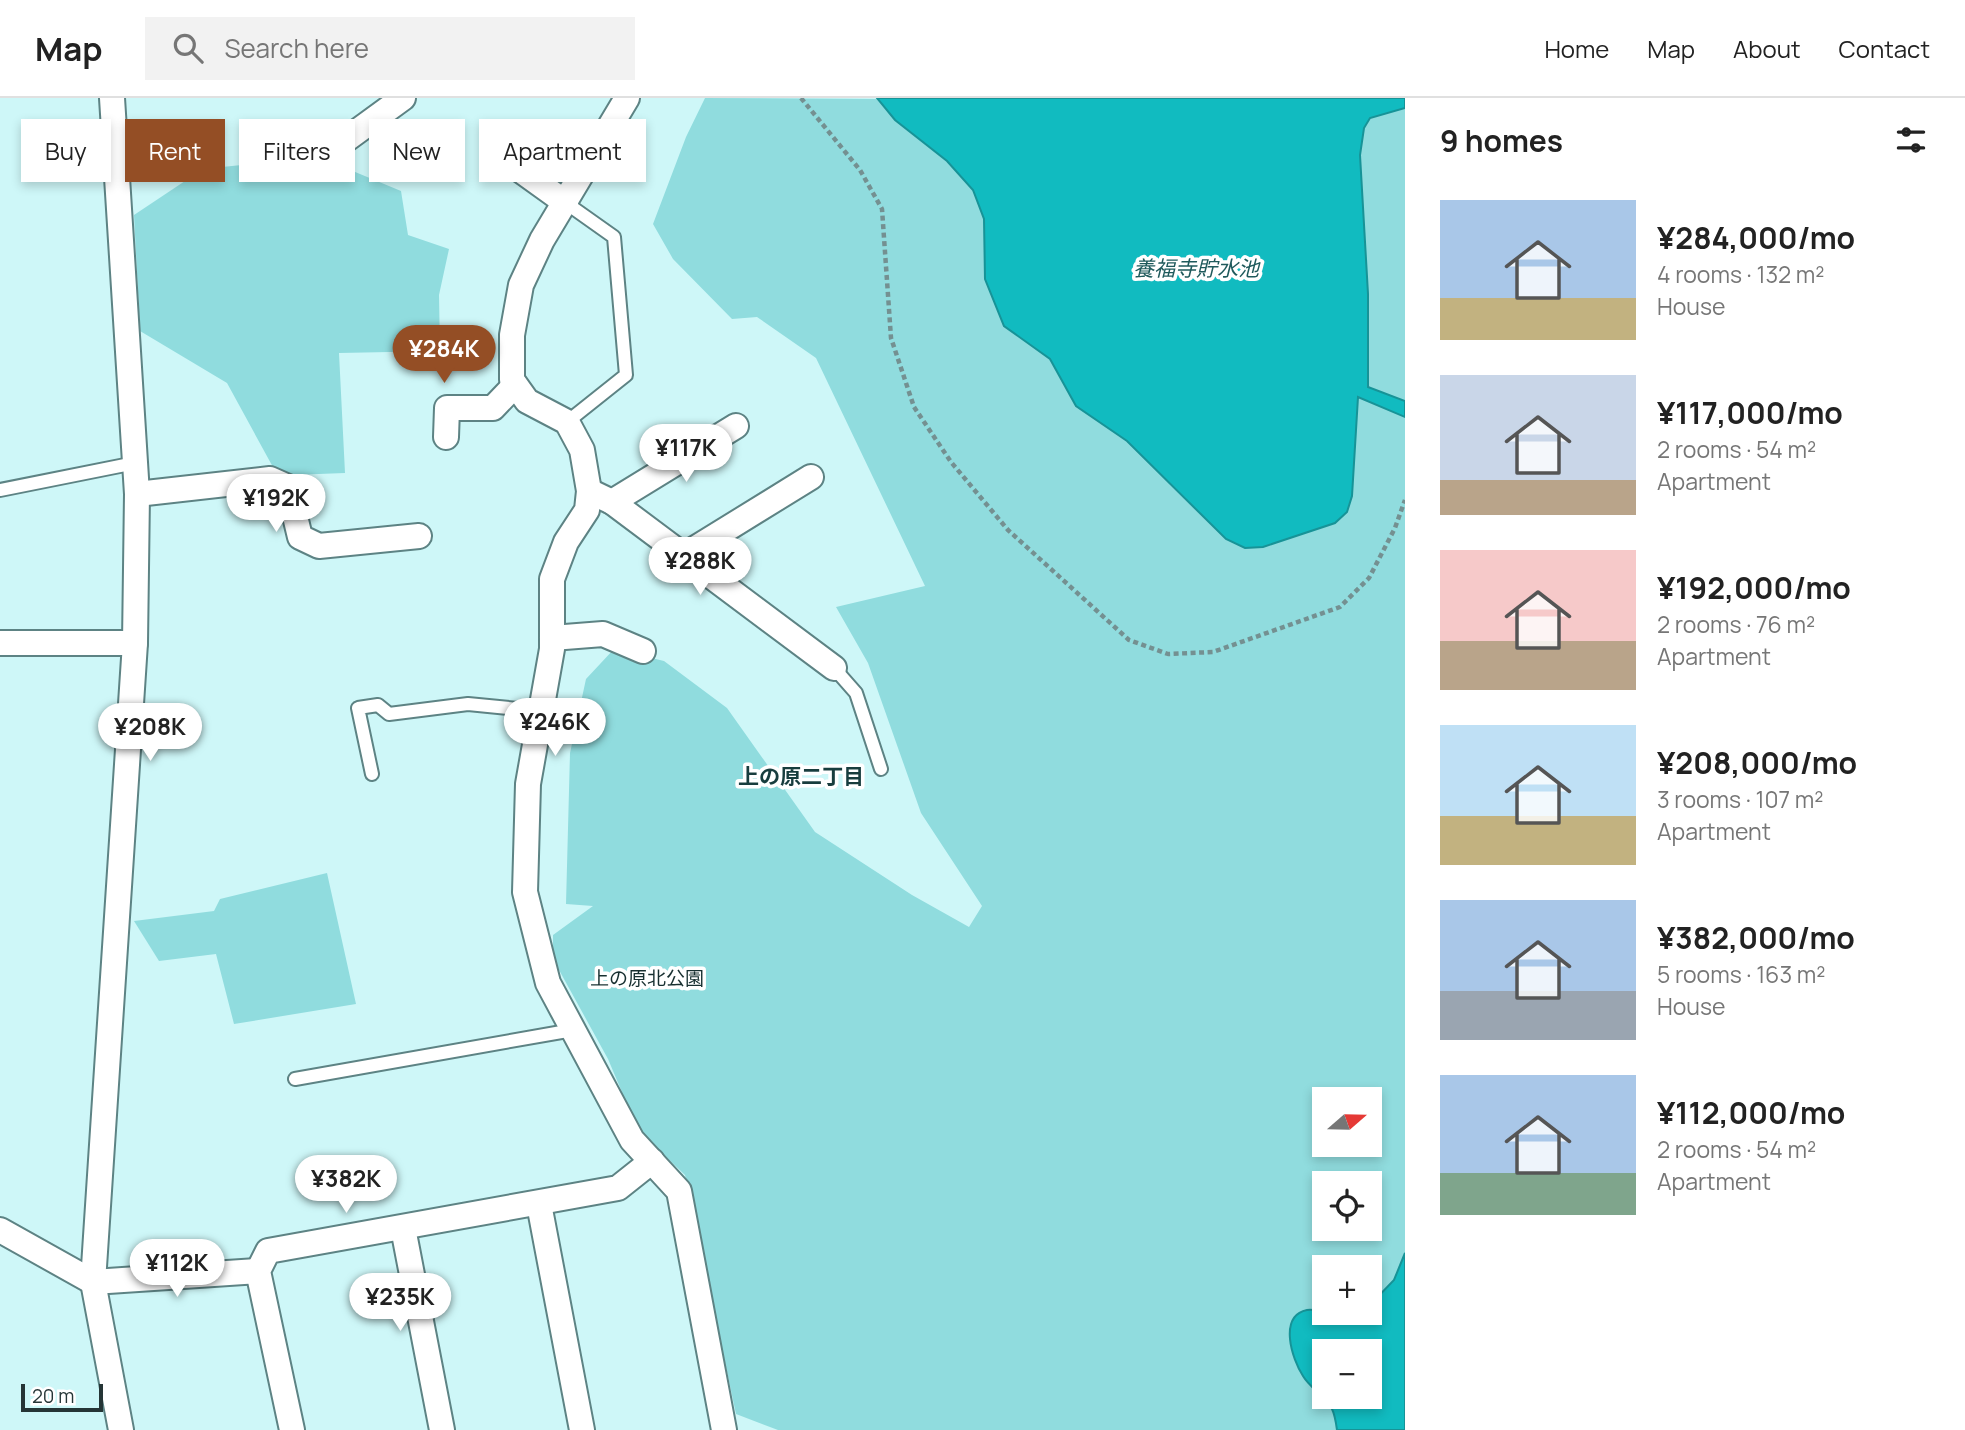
<!DOCTYPE html>
<html lang="en">
<head>
<meta charset="utf-8">
<style>
  :root { --surface:#fff; --page:#f2f2f2; --text:#222; --muted:#767676; --line:#e0e0e0; --accent:#944e25 }
  body { margin:0; font-family:Manrope,"Noto Sans JP",sans-serif; background:var(--page); color:var(--text); height:100vh; display:flex; flex-direction:column; font-size:26px; white-space:nowrap }
  * { box-sizing:border-box; margin:0 }
  p { font-size:23px; color:var(--muted) }
  .icon { flex:none; width:38px; height:38px; fill:none; stroke:currentColor; stroke-width:2; stroke-linecap:round; stroke-linejoin:round }
  .map { position:relative; flex:1; overflow:hidden }
  .side { display:flex; flex-direction:column; background:var(--surface); width:560px }
  .side>* { flex:none }
  .guide { position:absolute; left:21px; top:21px; width:665px; height:63px; display:flex; gap:14px }
  .needle { width:46px; rotate:70deg }
  .fabs { position:absolute; left:1312px; top:989px; display:grid; gap:14px }
  .fabs a { display:grid; place-items:center; width:70px; height:70px; border-radius:0px; background:var(--surface); box-shadow:0 4px 10px #0003; font-size:35px }
  .scale { position:absolute; left:21px; bottom:18px; width:82px; box-sizing:border-box; padding-left:7px; border:4px solid #253536; border-top:0; font-size:19px; line-height:24px; white-space:nowrap; color:#253536; -webkit-text-stroke:5px #fff; paint-order:stroke }
  .price { position:absolute; translate:-50% -60px; padding:0 16px; border-radius:24px; background:#fff; color:#222; font-size:23px; line-height:46px; filter:drop-shadow(0 2px 4px #0008) }
  .price::after { content:''; position:absolute; left:50%; top:42px; width:21px; height:16px; margin-left:-10px; background:inherit; clip-path:polygon(0 0,100% 0,50% 100%) }
  .price.active { background:var(--accent); color:#fff }
  ul { padding:0; list-style:none }
  li { display:flex; align-items:center; gap:21px; height:175px; padding:0 35px }
  li span { display:grid; place-items:center; flex:none; width:196px; height:140px; border-radius:0px; color:#555 }
  li>.icon { margin-inline-start:auto }
  span .icon { width:84px; height:84px; fill:#fffc; stroke-width:1 }
  li b { font-size:30px }
  h2 { display:flex; justify-content:space-between; align-items:center; height:84px; padding:0 35px; font-size:30px }
  .pill { padding:0 24px; border-radius:0px; background:var(--surface); box-shadow:0 4px 10px #0003; font-size:24px; line-height:63px }
  .pill.active { background:var(--accent); color:#fff }
  header { display:flex; align-items:center; gap:42px; box-sizing:border-box; height:98px; padding:0 35px; background:var(--surface); border-bottom:2px solid var(--line) }
  header strong { font-size:33px }
  nav { display:flex; gap:38px; margin-inline-start:auto; font-size:24px }
  .search { width:490px; height:63px; background:var(--page); display:flex; align-items:center; gap:18px; box-sizing:border-box; padding:0 24px; border-radius:0px; color:var(--muted); font-size:26px }
  main { display:flex; flex:1; min-height:0 }
  .map>svg:first-child { display:block }
  .green { fill:#90dcde; fill-rule:evenodd }
  .water { fill:#11bbc0; stroke:#179397; stroke-width:2; fill-rule:evenodd }
  .lines { fill:none; stroke-linecap:round; stroke-linejoin:round }
  .lane-casing { stroke:#5d8384; stroke-width:16 }
  .street-casing { stroke:#5d8384; stroke-width:28 }
  .path { stroke:#749091; stroke-width:4.5; stroke-dasharray:5 3.5; stroke-linecap:butt }
  .lane { stroke:#fff; stroke-width:12 }
  .street { stroke:#fff; stroke-width:24 }
  .labels { text-anchor:middle; dominant-baseline:central; stroke-width:7; stroke-linejoin:round; paint-order:stroke }
  .park-label { font-size:19px; fill:#172f30; stroke:#fff }
  .water-label { font-size:21px; font-style:italic; fill:#1f5a5c; stroke:#fff }
  .neighbourhood-label { font-size:21px; font-weight:bold; fill:#183d3e; stroke:#fff }
</style>
</head>
<body>
<header>
<strong>Map</strong>
<div class="search"><svg class="icon" aria-label="search" viewBox="0 0 24 24"><circle cx="10" cy="10" r="6"/><path d="M15 15l6 6"/></svg>Search here</div>
<nav><a>Home</a><a>Map</a><a>About</a><a>Contact</a></nav>
</header>
<main>
<div class="map">
<svg width="1405" height="1332" viewBox="0 0 1405 1332">
  <rect width="100%" height="100%" fill="#cef7f8"/>
  <g class="green">
    <path d="M 705,0 L 878,1 L 895,22 L 947,63 L 973,92 L 984,121 L 985,181 L 1004,228 L 1050,261 L 1076,308 L 1127,343 L 1226,441 L 1245,450 L 1263,449 L 1335,425 L 1352,398 L 1358,299 L 1405,319 L 1405,1155 L 1394,1182 L 1370,1207 L 1370,1169 L 1325,1169 L 1325,1214 L 1363,1215 C 1349,1223 1337,1220 1323,1214 L 1290,1226 C 1286,1260 1316,1283 1331,1310 C 1335,1316 1336,1325 1337,1332 L 778,1332 L 736,1316 L 685,1077 L 638,1032 L 608,961 L 553,861 L 553,837 L 593,808 L 566,806 L 570,655 L 586,581 L 614,551 L 664,563 L 727,610 L 815,734 L 912,797 L 969,829 L 982,808 L 921,715 L 868,565 L 836,509 L 925,488 L 816,260 L 757,219 L 732,221 L 673,161 L 653,126 L 686,39 ZM 1325,1001 L 1370,1001 L 1370,1046 L 1325,1046 ZM 1325,1085 L 1370,1085 L 1370,1130 L 1325,1130 Z"/>
    <polygon points="1405,10 1405,303 1368,290 1368,196 1360,57 1364,30 1370,20"/>
    <polygon points="319,59 401,93 408,137 449,151 439,197 440,253 339,255 345,375 292,377 274,371 227,285 140,233 134,117 203,71"/>
    <polygon points="327,775 356,906 234,926 216,856 159,863 134,823 214,813 220,801"/>
  </g>
  <g class="water">
    <polygon points="877,0 1405,0 1405,10 1370,20 1364,30 1360,57 1368,196 1368,289 1405,303 1405,319 1358,299 1352,398 1347,414 1335,425 1263,449 1245,450 1226,441 1127,343 1076,308 1050,261 1004,228 985,181 984,121 973,92 947,63 895,22"/>
    <path d="M 1405,1155 L 1405,1332 L 1337,1332 C 1336,1325 1335,1317 1332,1311 C 1325,1298 1310,1290 1303,1278 C 1292,1261 1278,1218 1307,1212 C 1319,1210 1328,1218 1339,1220 C 1351,1221 1359,1214 1370,1214 L 1370,1207 L 1394,1182 ZM 1325,1253 L 1370,1253 L 1370,1298 L 1325,1298 Z"/>
  </g>
  <g class="lines">
    <g class="lane-casing">
      <g id="lane">
        <polyline points="566,105 614,139 626,277 567,324"/>
        <polyline points="0,392 135,365"/>
        <polyline points="834,570 856,595 881,671"/>
        <polyline points="372,676 358,610 378,607 389,616 468,606 539,613"/>
        <polyline points="295,981 573,932"/>
      </g>
    </g>
    <g class="street-casing">
      <g id="street">
        <polyline points="112,0 137,396 135,545 93,1184 121,1332"/>
        <polyline points="627,0 542,142 521,187 512,237 512,282 527,303 567,324 582,352 589,393 587,412 566,444 552,481 552,551 528,686 525,794 548,885 632,1042 679,1093 724,1332"/>
        <polyline points="329,54 403,0"/>
        <polyline points="502,59 566,105"/>
        <polyline points="446,339 447,310 493,310 515,287"/>
        <polyline points="589,393 612,404 834,570"/>
        <polyline points="137,396 270,381 288,389 300,439 319,448 419,438"/>
        <polyline points="612,404 736,328"/>
        <polyline points="683,458 811,379"/>
        <polyline points="552,540 603,536 643,553"/>
        <polyline points="0,545 135,545"/>
        <polyline points="539,1106 582,1332"/>
        <polyline points="403,1130 442,1332"/>
        <polyline points="0,1132 93,1184 258,1173"/>
        <polyline points="292,1332 258,1173 268,1153 618,1090 652,1063"/>
      </g>
    </g>
    <polyline class="path" points="801,0 860,72 882,111 891,240 914,309 951,364 1008,432 1129,542 1168,556 1213,554 1340,509 1369,480 1395,430 1405,402"/>
    <use href="#lane" class="lane"/>
    <use href="#street" class="street"/>
  </g>
  <g class="labels">
    <g class="park-label">
      <text x="647" y="880">上の原北公園</text>
    </g>
    <g class="water-label">
      <text x="1196" y="170">養福寺貯水池</text>
    </g>
    <g class="neighbourhood-label">
      <text x="801" y="678">上の原二丁目</text>
    </g>
  </g>
</svg>
<div class="fabs">
<a><svg class="needle" viewBox="-14 -14 28 28"><path d="M0-13l5 13h-10z" fill="#e53935"/><path d="M0 13l5-13h-10z" fill="#767676"/></svg></a>
<a><svg class="icon" aria-label="locate" viewBox="0 0 24 24"><circle cx="12" cy="12" r="6"/><path d="M12 2v4M12 18v4M2 12h4M18 12h4"/></svg></a>
<a>+</a>
<a>−</a>
</div>
<div class="scale">20 m</div>
<b class="price active" style="left:444px;top:287px">¥284K</b>
<b class="price" style="left:686px;top:386px">¥117K</b>
<b class="price" style="left:276px;top:436px">¥192K</b>
<b class="price" style="left:700px;top:499px">¥288K</b>
<b class="price" style="left:555px;top:660px">¥246K</b>
<b class="price" style="left:150px;top:665px">¥208K</b>
<b class="price" style="left:346px;top:1117px">¥382K</b>
<b class="price" style="left:177px;top:1201px">¥112K</b>
<b class="price" style="left:400px;top:1235px">¥235K</b>
<div class="guide">
<a class="pill">Buy</a>
<a class="pill active">Rent</a>
<a class="pill">Filters</a>
<a class="pill">New</a>
<a class="pill">Apartment</a>
</div>
</div>
<section class="side">
<h2>9 homes<svg class="icon" aria-label="filters" viewBox="0 0 24 24"><path d="M4 7h16M4 17h16"/><circle cx="9" cy="7" r="2"/><circle cx="15" cy="17" r="2"/></svg></h2>
<ul>
<li><span style="background:linear-gradient(#a9c7e8 70%,#c2b280 0)"><svg class="icon" aria-label="home" viewBox="0 0 24 24"><path d="M3 11l9-7 9 7M6 9v11h12V9"/></svg></span><div><b>¥284,000/mo</b><p>4 rooms · 132 m²</p><p>House</p></div></li>
<li><span style="background:linear-gradient(#c9d6e8 75%,#b9a48a 0)"><svg class="icon" aria-label="home" viewBox="0 0 24 24"><path d="M3 11l9-7 9 7M6 9v11h12V9"/></svg></span><div><b>¥117,000/mo</b><p>2 rooms · 54 m²</p><p>Apartment</p></div></li>
<li><span style="background:linear-gradient(#f6c9c9 65%,#b9a48a 0)"><svg class="icon" aria-label="home" viewBox="0 0 24 24"><path d="M3 11l9-7 9 7M6 9v11h12V9"/></svg></span><div><b>¥192,000/mo</b><p>2 rooms · 76 m²</p><p>Apartment</p></div></li>
<li><span style="background:linear-gradient(#bfe0f5 65%,#c2b280 0)"><svg class="icon" aria-label="home" viewBox="0 0 24 24"><path d="M3 11l9-7 9 7M6 9v11h12V9"/></svg></span><div><b>¥208,000/mo</b><p>3 rooms · 107 m²</p><p>Apartment</p></div></li>
<li><span style="background:linear-gradient(#a9c7e8 65%,#9aa5b1 0)"><svg class="icon" aria-label="home" viewBox="0 0 24 24"><path d="M3 11l9-7 9 7M6 9v11h12V9"/></svg></span><div><b>¥382,000/mo</b><p>5 rooms · 163 m²</p><p>House</p></div></li>
<li><span style="background:linear-gradient(#a9c7e8 70%,#7fa58c 0)"><svg class="icon" aria-label="home" viewBox="0 0 24 24"><path d="M3 11l9-7 9 7M6 9v11h12V9"/></svg></span><div><b>¥112,000/mo</b><p>2 rooms · 54 m²</p><p>Apartment</p></div></li>
</ul>
</section>
</main>
</body>
</html>
